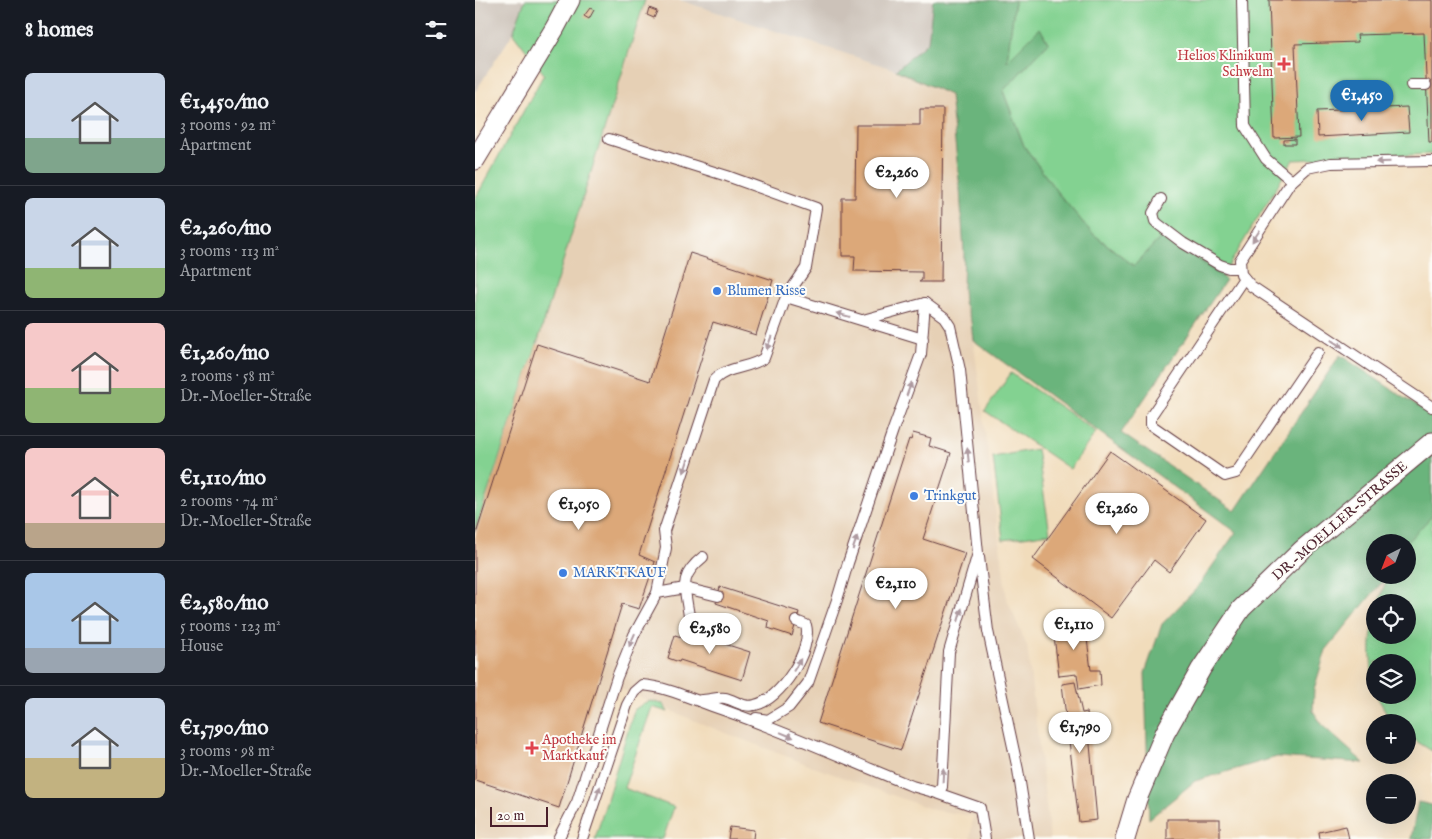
<!DOCTYPE html>
<html lang="en">
<head>
<meta charset="utf-8">
<style>
  :root { --surface:#171b24; --page:#20242c; --text:#f1f3f6; --muted:#9ea1a6; --line:#363941; --accent:#1f6fb2 }
  body { margin:0; font-family:"IM FELL English",serif; background:var(--page); color:var(--text); height:100vh; display:flex; flex-direction:column; font-size:19px; white-space:nowrap }
  * { box-sizing:border-box; margin:0 }
  p { font-size:16px; color:var(--muted) }
  .icon { flex:none; width:28px; height:28px; fill:none; stroke:currentColor; stroke-width:2; stroke-linecap:round; stroke-linejoin:round }
  .map { position:relative; flex:1; overflow:hidden }
  .sheet { display:flex; flex-direction:column; background:var(--surface); width:475px }
  .sheet>* { flex:none }
  .needle { width:32px; rotate:222deg }
  .controls { position:absolute; left:891px; top:534px; display:grid; gap:10px }
  .controls a { display:grid; place-items:center; width:50px; height:50px; border-radius:50%; background:var(--surface); box-shadow:0 5px 20px #0002; font-size:25px }
  .scale { position:absolute; left:15px; bottom:12px; width:58px; box-sizing:border-box; padding-left:5px; border:2px solid #4a1f2b; border-top:0; font-size:14px; line-height:18px; white-space:nowrap; color:#4a1f2b; -webkit-text-stroke:4px #fdfcf7; paint-order:stroke }
  .price { position:absolute; translate:-50% -42px; padding:0 11px; border-radius:18px; background:#fff; color:#222; font-size:16px; line-height:32px; filter:drop-shadow(0 1px 2px #0008) }
  .price::after { content:''; position:absolute; left:50%; top:30px; width:15px; height:11px; margin-left:-8px; background:inherit; clip-path:polygon(0 0,100% 0,50% 100%) }
  .price.selected { background:var(--accent); color:#fff }
  ul { padding:0; list-style:none }
  li { display:flex; align-items:center; gap:15px; height:125px; padding:0 25px }
  li+li { border-top:1px solid var(--line) }
  li span { display:grid; place-items:center; flex:none; width:140px; height:100px; border-radius:8px; color:#555 }
  li>.icon { margin-inline-start:auto }
  span .icon { width:60px; height:60px; fill:#fffc; stroke-width:1 }
  li b { font-size:21px }
  h2 { display:flex; justify-content:space-between; align-items:center; height:60px; padding:0 25px; font-size:21px }
  main { display:flex; flex:1; min-height:0 }
  .map>svg:first-child { display:block }
  .built { fill:#e6d0b5 }
  .industrial { fill:#ccc2b9 }
  .green { fill:#83d291; stroke:#66785e }
  .forest { fill:#6ab47b; stroke:#5a6a53 }
  .building { fill:#dca879 }
  .lines { fill:none; stroke-linecap:round; stroke-linejoin:round }
  .lane-casing { stroke:#633b41; stroke-width:12 }
  .street-casing { stroke:#633b41; stroke-width:21 }
  .lane { stroke:#fff; stroke-width:10 }
  .street { stroke:#fff; stroke-width:19 }
  .oneway { fill:#ae9aa0 }
  .health-dot { fill:#e0444e; stroke:#fdfcf7; stroke-width:2 }
  .shop-dot { fill:#3f7fe0; stroke:#fdfcf7; stroke-width:2 }
  .labels { text-anchor:middle; dominant-baseline:central; stroke-width:4; stroke-linejoin:round; paint-order:stroke }
  .health-label { font-size:14px; fill:#be3a42; stroke:#fdfcf7; text-anchor:end }
  .shop-label { font-size:14px; fill:#366cbe; stroke:#fdfcf7; text-anchor:start }
  .street-label { font-size:14px; fill:#4a1f2b; stroke:#fdfcf7 }
</style>
</head>
<body>
<main>
<section class="sheet">
<h2>8 homes<svg class="icon" aria-label="filters" viewBox="0 0 24 24"><path d="M4 7h16M4 17h16"/><circle cx="9" cy="7" r="2"/><circle cx="15" cy="17" r="2"/></svg></h2>
<ul>
<li><span style="background:linear-gradient(#c9d6e8 65%,#7fa58c 0)"><svg class="icon" aria-label="home" viewBox="0 0 24 24"><path d="M3 11l9-7 9 7M6 9v11h12V9"/></svg></span><div><b>€1,450/mo</b><p>3 rooms · 92 m²</p><p>Apartment</p></div></li>
<li><span style="background:linear-gradient(#c9d6e8 70%,#8fb573 0)"><svg class="icon" aria-label="home" viewBox="0 0 24 24"><path d="M3 11l9-7 9 7M6 9v11h12V9"/></svg></span><div><b>€2,260/mo</b><p>3 rooms · 113 m²</p><p>Apartment</p></div></li>
<li><span style="background:linear-gradient(#f6c9c9 65%,#8fb573 0)"><svg class="icon" aria-label="home" viewBox="0 0 24 24"><path d="M3 11l9-7 9 7M6 9v11h12V9"/></svg></span><div><b>€1,260/mo</b><p>2 rooms · 58 m²</p><p>Dr.-Moeller-Straße</p></div></li>
<li><span style="background:linear-gradient(#f6c9c9 75%,#b9a48a 0)"><svg class="icon" aria-label="home" viewBox="0 0 24 24"><path d="M3 11l9-7 9 7M6 9v11h12V9"/></svg></span><div><b>€1,110/mo</b><p>2 rooms · 74 m²</p><p>Dr.-Moeller-Straße</p></div></li>
<li><span style="background:linear-gradient(#a9c7e8 75%,#9aa5b1 0)"><svg class="icon" aria-label="home" viewBox="0 0 24 24"><path d="M3 11l9-7 9 7M6 9v11h12V9"/></svg></span><div><b>€2,580/mo</b><p>5 rooms · 123 m²</p><p>House</p></div></li>
<li><span style="background:linear-gradient(#c9d6e8 60%,#c2b280 0)"><svg class="icon" aria-label="home" viewBox="0 0 24 24"><path d="M3 11l9-7 9 7M6 9v11h12V9"/></svg></span><div><b>€1,790/mo</b><p>3 rooms · 98 m²</p><p>Dr.-Moeller-Straße</p></div></li>
</ul>
</section>
<div class="map">
<svg width="957" height="839" viewBox="0 0 957 839">
  <rect width="100%" height="100%" fill="#fdfcf7"/>
  <filter id="ink" filterUnits="userSpaceOnUse"><feTurbulence type="fractalNoise" baseFrequency=".02" numOctaves="2"/><feDisplacementMap in="SourceGraphic" scale="10" xChannelSelector="R" yChannelSelector="G"/><feConvolveMatrix kernelMatrix="1 2 1 2 8 2 1 2 1" color-interpolation-filters="sRGB"/></filter>
  <filter id="wash" filterUnits="userSpaceOnUse"><feTurbulence type="fractalNoise" baseFrequency=".0096" numOctaves="4" result="noise"/><feDisplacementMap in="SourceGraphic" scale="20" xChannelSelector="R" yChannelSelector="G"/><feGaussianBlur stdDeviation="1.12" result="paint"/><feColorMatrix in="noise" values="0 0 0 0 0 0 0 0 0 0 0 0 0 0 0 0 0 1.4 0 .05"/><feComposite in="paint" operator="in"/></filter>
  <g filter="url(#wash)">
    <rect width="100%" height="100%" fill="#f1dcbb"/>
    <polygon class="built" points="170,0 204,0 421,70 475,95 485,189 489,253 488,288 489,302 496,321 532,599 552,646 575,839 495,839 498,816 459,810 344,769 225,723 134,684 100,787 69,839 12,839 0,836 0,531 62,344"/>
    <g class="industrial">
      <polygon points="0,0 50,0 38,33 0,92"/>
      <polygon points="204,0 458,0 453,42 421,70"/>
    </g>
    <g class="green">
      <polygon points="50,0 170,0 62,344 0,531 0,199 69,74 38,33"/>
      <polygon points="540,0 957,0 957,154 818,160 747,277 690,234 659,266 617,233 582,192 549,146 528,91 573,43 565,28 531,62"/>
      <polygon points="536,373 621,432 595,469 510,411"/>
      <polygon points="562,449 575,533 528,540 518,457"/>
      <path d="M 955,516 L 957,516 L 957,751 L 933,736 L 932,722 L 917,722 L 901,695 L 932,695 L 932,662 L 900,662 L 900,694 C 896,670 893,641 900,617 L 900,635 L 932,635 L 932,602 L 904,602 L 913,575 L 932,575 L 932,542 Z"/>
      <polygon points="176,701 188,704 193,712 177,707 149,788 199,807 188,839 120,839 159,710 169,703"/>
    </g>
    <g class="forest">
      <polygon points="458,0 540,0 532,61 565,28 573,43 528,91 549,146 582,192 617,233 659,266 689,234 751,280 646,433 760,511 865,355 957,416 957,516 932,542 900,542 900,575 913,575 851,650 839,689 838,711 849,727 889,763 802,757 720,781 674,819 670,673 687,624 722,588 761,532 498,340 496,321 489,302 488,288 489,253 485,189 475,95 421,70 453,42"/>
      <polygon points="943,802 957,805 957,839 936,839"/>
    </g>
    <g id="blocks">
      <g class="building">
        <polygon points="794,0 957,0 957,142 954,142 949,33 882,35 883,42 820,44 824,137 799,138"/>
        <polygon points="115,8 119,10 114,19 109,16"/>
        <polygon points="174,8 182,11 179,18 172,15"/>
        <polygon points="932,107 934,132 843,137 842,111"/>
        <polygon points="445,109 468,109 466,282 444,282 447,280 447,272 379,271 380,256 367,256 367,198 380,198 381,125 445,125"/>
        <polygon points="820,139 820,144 809,144 809,140"/>
        <polygon points="215,253 298,280 281,335 238,322 164,555 180,562 164,609 147,604 84,808 0,780 0,537 62,344 175,381"/>
        <polygon points="438,433 456,438 454,446 476,453 448,539 490,553 426,750 343,723 434,439 436,440"/>
        <polygon points="635,451 731,519 694,572 679,560 636,618 558,559"/>
        <polygon points="245,587 324,612 317,636 293,628 294,621 241,603"/>
        <polygon points="609,616 616,670 625,670 626,685 604,689 602,674 584,676 577,620"/>
        <polygon points="212,632 275,652 267,680 205,660 204,662 193,658 200,635 210,638"/>
        <polygon points="600,682 607,713 612,712 622,820 604,822 587,684"/>
        <rect x="692" y="819" width="53" height="20"/>
        <polygon points="871,826 874,839 845,839 844,832"/>
        <polygon points="255,827 279,830 278,839 253,839"/>
      </g>
    </g>
  </g>
  <g filter="url(#ink)">
    <use href="#blocks" fill-opacity="0" stroke="#633b41" stroke-width="1"/>
    <g class="lines">
      <g class="lane-casing">
        <g id="lane">
          <polyline points="767,0 770,126 791,159 817,181"/>
          <polyline points="936,85 951,85"/>
          <polyline points="957,161 856,163 832,168 815,183 765,260 766,274 776,286 957,407"/>
          <polyline points="686,199 678,213 680,221 683,224 708,243 745,265 754,268 765,268"/>
          <polyline points="769,278 676,416 676,425 750,476 761,473 843,352"/>
          <polyline points="311,297 448,339"/>
          <polyline points="504,557 513,631 543,770 554,839"/>
          <polyline points="182,593 210,588 243,596"/>
          <path d="M 214,616 C 210,588 203,577 228,557"/>
          <path d="M 226,700 C 233,700 243,697 250,698 C 260,700 268,708 280,705 C 305,700 338,650 331,625 L 321,621"/>
          <polyline points="281,718 293,720 314,707 333,683 362,600 373,563 418,430 446,354 450,303"/>
          <polyline points="462,793 505,808 510,839"/>
          <path d="M 83,839 L 102,802 L 142,677 L 159,635 L 182,593 L 191,548 L 189,531 L 239,380 C 252,366 274,369 289,358 L 311,297 L 331,268 L 341,208 L 252,176 L 134,139"/>
          <path d="M 107,839 L 152,705 L 159,692 L 167,685 C 192,687 214,698 237,706 C 305,729 370,759 437,786 L 462,793 L 467,787 L 474,652 L 503,553 L 485,370 L 475,326 L 469,317 L 450,303 L 388,320"/>
        </g>
      </g>
      <g class="street-casing">
        <g id="street">
          <polyline points="0,160 80,28 95,0"/>
          <polyline points="650,839 662,799 690,733 726,669 766,609 827,550 957,442"/>
        </g>
      </g>
      <use href="#lane" class="lane"/>
      <use href="#street" class="street"/>
    </g>
    <defs><path id="oneway-solid" d="M-6-.8H1V-3.2L6.5 0L1 3.2V.8H-6Z" transform="scale(1.25)"/></defs>
    <g class="oneway">
      <use href="#oneway-solid" transform="translate(908 162) rotate(179)"/>
      <use href="#oneway-solid" transform="translate(781 236) rotate(123)"/>
      <use href="#oneway-solid" transform="translate(368 315) rotate(-164)"/>
      <use href="#oneway-solid" transform="translate(294 343) rotate(110)"/>
      <use href="#oneway-solid" transform="translate(862 344) rotate(34)"/>
      <use href="#oneway-solid" transform="translate(434 389) rotate(-70)"/>
      <use href="#oneway-solid" transform="translate(493 455) rotate(-96)"/>
      <use href="#oneway-solid" transform="translate(211 466) rotate(108)"/>
      <use href="#oneway-solid" transform="translate(380 543) rotate(-71)"/>
      <use href="#oneway-solid" transform="translate(485 615) rotate(-74)"/>
      <use href="#oneway-solid" transform="translate(157 640) rotate(114)"/>
      <use href="#oneway-solid" transform="translate(322 665) rotate(-59)"/>
      <use href="#oneway-solid" transform="translate(312 735) rotate(22)"/>
      <use href="#oneway-solid" transform="translate(468 775) rotate(-87)"/>
      <use href="#oneway-solid" transform="translate(123 793) rotate(-71)"/>
    </g>
  </g>
  <g class="health-dot">
    <path d="M806.5 56.5h5v5h5v5h-5v5h-5v-5h-5v-5h5z"/>
    <path d="M54.5 740.5h5v5h5v5h-5v5h-5v-5h-5v-5h5z"/>
  </g>
  <g class="shop-dot">
    <circle cx="242" cy="291" r="5"/>
    <circle cx="439" cy="496" r="5"/>
    <circle cx="88" cy="573" r="5"/>
  </g>
  <g class="labels">
    <g class="health-label">
      <text x="798" y="56">Helios Klinikum<tspan x="798" dy="16">Schwelm</tspan></text>
      <text x="67" y="740" text-anchor="start">Apotheke im<tspan x="67" dy="16">Marktkauf</tspan></text>
    </g>
    <g class="shop-label">
      <text x="252" y="291">Blumen Risse</text>
      <text x="449" y="496">Trinkgut</text>
      <text x="98" y="573">MARKTKAUF</text>
    </g>
    <g class="street-label">
      <text transform="translate(865 521) rotate(-41)">DR.-MOELLER-STRASSE</text>
    </g>
  </g>
</svg>
<div class="controls">
<a><svg class="needle" viewBox="-14 -14 28 28"><path d="M0-13l5 13h-10z" fill="#e53935"/><path d="M0 13l5-13h-10z" fill="#9ea1a6"/></svg></a>
<a><svg class="icon" aria-label="locate" viewBox="0 0 24 24"><circle cx="12" cy="12" r="6"/><path d="M12 2v4M12 18v4M2 12h4M18 12h4"/></svg></a>
<a><svg class="icon" aria-label="layers" viewBox="0 0 24 24"><path d="M12 4l9 5-9 5-9-5zM3 14l9 5 9-5"/></svg></a>
<a>+</a>
<a>−</a>
</div>
<div class="scale">20 m</div>
<b class="price selected" style="left:887px;top:122px">€1,450</b>
<b class="price" style="left:422px;top:199px">€2,260</b>
<b class="price" style="left:104px;top:531px">€1,050</b>
<b class="price" style="left:642px;top:535px">€1,260</b>
<b class="price" style="left:421px;top:610px">€2,110</b>
<b class="price" style="left:599px;top:651px">€1,110</b>
<b class="price" style="left:235px;top:655px">€2,580</b>
<b class="price" style="left:605px;top:754px">€1,790</b>
</div>
</main>
</body>
</html>
